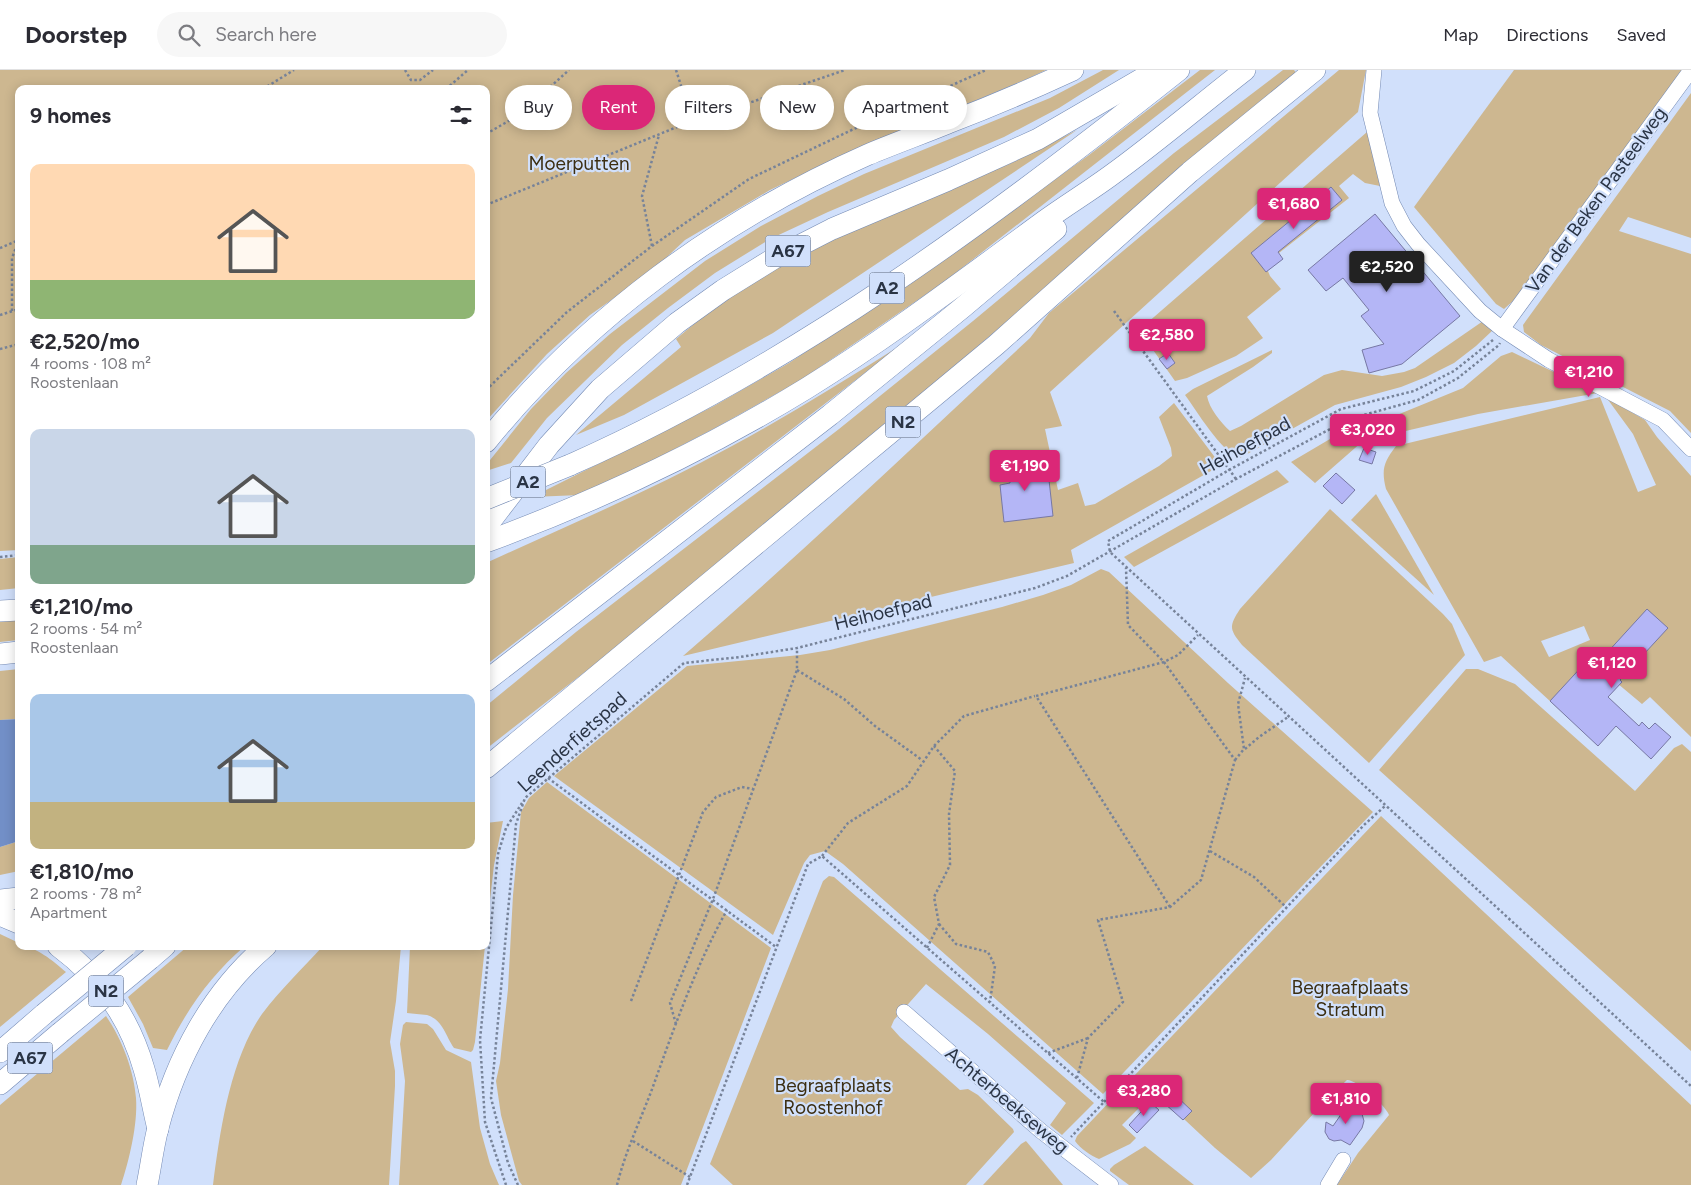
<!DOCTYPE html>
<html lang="en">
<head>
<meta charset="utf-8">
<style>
  :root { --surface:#fff; --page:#f7f7f7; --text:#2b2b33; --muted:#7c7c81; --line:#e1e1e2; --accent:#db2777 }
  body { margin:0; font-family:Figtree,sans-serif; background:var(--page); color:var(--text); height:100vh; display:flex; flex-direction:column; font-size:19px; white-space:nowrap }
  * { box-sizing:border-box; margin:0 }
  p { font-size:16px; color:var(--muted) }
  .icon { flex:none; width:28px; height:28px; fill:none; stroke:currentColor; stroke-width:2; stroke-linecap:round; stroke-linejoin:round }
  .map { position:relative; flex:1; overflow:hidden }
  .details { position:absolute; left:15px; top:15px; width:475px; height:865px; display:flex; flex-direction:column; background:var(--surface); border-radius:10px; box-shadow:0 2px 12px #0003 }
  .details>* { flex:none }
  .guide { position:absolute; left:505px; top:15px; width:475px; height:45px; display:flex; gap:10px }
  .price { position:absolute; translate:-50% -42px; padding:0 11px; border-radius:5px; background:var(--accent); color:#fff; font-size:16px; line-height:32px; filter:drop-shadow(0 1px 2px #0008) }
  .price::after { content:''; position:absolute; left:50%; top:30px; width:15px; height:11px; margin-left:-8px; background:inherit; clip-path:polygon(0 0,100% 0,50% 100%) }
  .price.selected { background:#222; color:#fff }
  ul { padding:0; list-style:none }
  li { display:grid; align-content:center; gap:10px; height:265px; padding:0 15px }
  li span { display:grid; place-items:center; height:155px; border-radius:10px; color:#555 }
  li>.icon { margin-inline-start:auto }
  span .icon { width:90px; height:90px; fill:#fffc; stroke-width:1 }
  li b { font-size:21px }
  h2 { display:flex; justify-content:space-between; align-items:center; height:60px; padding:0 15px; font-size:21px }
  .pill { padding:0 18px; border-radius:22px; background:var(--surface); box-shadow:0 2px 12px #0003; font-size:18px; line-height:45px }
  .pill.selected { background:var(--accent); color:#fff }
  header { display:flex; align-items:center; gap:30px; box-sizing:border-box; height:70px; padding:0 25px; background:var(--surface); border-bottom:1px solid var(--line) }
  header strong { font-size:24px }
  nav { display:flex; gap:28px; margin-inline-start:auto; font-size:18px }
  .search { width:350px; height:45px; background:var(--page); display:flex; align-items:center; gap:12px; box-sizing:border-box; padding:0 18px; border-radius:28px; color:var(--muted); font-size:19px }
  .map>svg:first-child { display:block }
  .green { fill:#cdb790; fill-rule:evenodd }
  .water { fill:#728fc7 }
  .building { fill:#b4b6f6; stroke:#7778a4 }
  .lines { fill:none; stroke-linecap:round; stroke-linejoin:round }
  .minor-casing { stroke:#7389b3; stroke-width:16 }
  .highway-casing { stroke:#7389b3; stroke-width:22 }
  .path { stroke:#778399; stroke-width:2.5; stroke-dasharray:2.5 2.5; stroke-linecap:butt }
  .minor { stroke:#fff; stroke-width:15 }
  .highway { stroke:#fff; stroke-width:21 }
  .highway-bridge-casing { stroke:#7389b3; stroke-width:22; stroke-linecap:butt }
  .highway-bridge { stroke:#fff; stroke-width:21 }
  .labels { text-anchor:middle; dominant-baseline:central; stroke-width:4.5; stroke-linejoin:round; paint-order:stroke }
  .shield { fill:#d1e0fb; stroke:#5c687c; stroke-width:1 }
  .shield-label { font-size:18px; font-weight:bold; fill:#2a3445 }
  .park-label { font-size:19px; fill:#3c2e11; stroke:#d1e0fb }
  .street-label { font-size:19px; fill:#2a3445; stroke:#d1e0fb }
</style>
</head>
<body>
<header>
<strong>Doorstep</strong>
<div class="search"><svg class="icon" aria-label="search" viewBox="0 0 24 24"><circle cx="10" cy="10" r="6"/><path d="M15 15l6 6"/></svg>Search here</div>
<nav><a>Map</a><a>Directions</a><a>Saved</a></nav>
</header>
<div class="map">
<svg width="1691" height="1115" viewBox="0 0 1691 1115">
  <rect width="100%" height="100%" fill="#d1e0fb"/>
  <g class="green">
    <polygon points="0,0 1046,0 1027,9 820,96 770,120 685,170 651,202 590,245 547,284 486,351 486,19 19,19 19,480 0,481"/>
    <polygon points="1103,0 1119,0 1059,38 1004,67 828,142 770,169 715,203 668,238 622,275 547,348 511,393 486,401 486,395 531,339 566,303 610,264 705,191 761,156 818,126 864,104 1050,28"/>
    <polygon points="1200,0 1215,0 944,212 801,310 717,357 638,398 580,425 532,427 714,336 789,293 934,196 1089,85"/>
    <polygon points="1283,0 1294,0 1297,4 856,380 736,477 599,591 486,679 486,636 576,562 839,359 973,251 1174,83"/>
    <path d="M 1339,0 L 1366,0 L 1358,42 L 1050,322 L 1062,356 L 1045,359 L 1058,420 L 1078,413 L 1085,436 L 1095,434 L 1159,396 L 1172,386 L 1171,378 L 1159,347 L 1174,333 L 1217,390 L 1218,397 L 1071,480 L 1074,493 L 683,586 C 802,483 915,375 1030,268 L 1049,243 Z"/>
    <polygon points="1514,0 1684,0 1545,189 1513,231 1504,239 1496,234 1414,137"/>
    <polygon points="1691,23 1691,168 1628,147 1619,161 1691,184 1691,363 1670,341 1541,275 1524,262 1523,255"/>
    <polygon points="1077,60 773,263 624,345 576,365 681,277 676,269 729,225 778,196 835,168 1009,94"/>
    <polygon points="1367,62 1380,116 1365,113 1353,104 1339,116 1349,128 1265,194 1270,206 1281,219 1247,247 1263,268 1236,286 1187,308 1175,311 1139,260"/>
    <path d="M 1486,249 L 1493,260 L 1476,276 L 1454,293 L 1426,307 L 1401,317 L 1335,335 L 1240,388 C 1221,382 1197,341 1185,325 L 1193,319 L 1272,280 L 1272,283 L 1253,297 L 1207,326 C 1209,338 1221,353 1230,361 L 1241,356 L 1324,305 L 1342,300 L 1382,306 L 1404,302 L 1415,298 Z"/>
    <path d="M 901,275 L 486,595 L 486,493 C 569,455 652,420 732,376 C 790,345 845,310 901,275 Z"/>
    <polygon points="1512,282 1598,323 1478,344 1363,371 1315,413 1291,392 1352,356 1392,347 1463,318 1501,286"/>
    <path d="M 1600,327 L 1638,422 L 1656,415 L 1633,364 L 1606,327 L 1645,350 L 1657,367 L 1691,406 L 1691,667 L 1650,627 L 1642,634 L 1599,598 L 1563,643 L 1501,586 L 1484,592 L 1386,419 C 1381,399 1384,392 1396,376 ZM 1584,556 L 1590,570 L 1549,587 L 1541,571 Z"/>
    <polygon points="1277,400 1289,412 1134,497 1124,487"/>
    <polygon points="1376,424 1434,525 1351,450"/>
    <path d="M 1330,439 L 1443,544 L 1452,554 L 1465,585 L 1369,693 L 1242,575 C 1229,559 1229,556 1240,539 Z"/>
    <polygon points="19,487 19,518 0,520 0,489"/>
    <polygon points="1101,499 1109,502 1228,613 1373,742 1103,1024 843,794 825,781 810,785 804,793 773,865 554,706 687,596 800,585 830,580 1002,537 1043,525 1071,515"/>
    <polygon points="19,549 19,570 0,572 0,551"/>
    <polygon points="19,599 19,649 0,650 0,601"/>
    <polygon points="1466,599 1478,599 1515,614 1635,721 1674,678 1682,674 1691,682 1691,981 1379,700"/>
    <polygon points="547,712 771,878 681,1115 522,1115 519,1111 501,1045 496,1011 500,993 508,919 513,825 521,742 529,728"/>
    <path d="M 1381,746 L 1691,1035 L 1691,1115 L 1337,1115 L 1358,1083 L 1389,1045 C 1386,1036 1358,1010 1347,1010 L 1326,1030 L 1271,1090 L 1251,1108 L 1215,1078 L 1155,1022 L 1122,1055 L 1136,1068 L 1130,1074 L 1099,1089 C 1090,1085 1081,1079 1075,1071 L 1077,1066 Z"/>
    <polygon points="503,751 494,795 486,864 486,753"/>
    <polygon points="19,771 19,801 0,805 0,777"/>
    <polygon points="829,806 834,807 1094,1033 1062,1065 1050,1055 1066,1033 988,964 926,914 894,950 891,957 900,967 960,1020 968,1019 978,1025 1013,1059 1014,1062 966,1115 733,1115 710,1094 823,811"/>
    <path d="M 0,864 L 19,873 L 19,876 C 36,876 53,891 66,902 L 0,957 Z"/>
    <path d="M 188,876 L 245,876 C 211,905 187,939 167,980 L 153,978 L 143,954 L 128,927 Z"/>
    <path d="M 323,876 L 401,876 L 396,931 L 390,972 L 395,1001 L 395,1016 L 389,1115 L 213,1115 C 220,1061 230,990 262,944 C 280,920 303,898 323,876 Z"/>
    <path d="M 410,876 L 485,876 L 475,972 L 473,980 L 471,982 L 454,978 C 445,965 443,950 427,945 C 420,944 413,944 407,943 Z"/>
    <path d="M 106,946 C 122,969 134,1001 136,1028 C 138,1054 129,1091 121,1115 L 0,1115 L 0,1035 Z"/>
    <polygon points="406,952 427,954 433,959 446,980 471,992 480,1058 490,1094 499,1115 399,1115 405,1011 400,974 403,955"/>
    <polygon points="1026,1071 1063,1115 983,1115 1021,1074"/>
    <polygon points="1145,1076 1194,1115 1129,1115 1110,1101 1110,1099 1114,1095"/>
  </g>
  <polygon class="water" points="19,649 19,771 0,777 0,650"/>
  <g class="building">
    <polygon points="1331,117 1342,130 1278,182 1283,189 1266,202 1251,183"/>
    <polygon points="1375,144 1460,246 1402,294 1369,303 1362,280 1384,274 1361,246 1369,240 1343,208 1326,221 1308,200"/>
    <polygon points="1168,283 1175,293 1167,299 1159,289"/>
    <polygon points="1364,378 1376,382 1372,394 1359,390"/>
    <polygon points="1036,385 1039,411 1049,410 1053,446 1004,452 1000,415 1010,413 1008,388"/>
    <polygon points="1336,403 1355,420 1342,434 1323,416"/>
    <polygon points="1647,539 1668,558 1620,610 1622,612 1608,627 1639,656 1642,652 1649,659 1655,653 1671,667 1651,689 1616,656 1598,676 1550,631 1598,579 1605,585"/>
    <polygon points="1173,1023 1192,1041 1183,1050 1164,1033"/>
    <polygon points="1150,1032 1159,1040 1137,1063 1129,1055"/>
    <polygon points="1351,1035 1358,1038 1362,1044 1364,1051 1362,1058 1350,1075 1341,1070 1334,1071 1329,1069 1325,1062 1326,1052 1333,1056 1342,1043 1339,1036"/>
  </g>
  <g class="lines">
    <g class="minor-casing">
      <g id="minor">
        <polyline points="1374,0 1370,43 1392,133 1404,156 1418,174 1480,241 1502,259 1549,290 1663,350 1691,379"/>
        <polyline points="1502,259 1691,0"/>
        <polyline points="904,942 1041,1061 1111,1115"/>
        <polyline points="1328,1115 1343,1090"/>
      </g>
    </g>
    <g class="highway-casing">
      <g id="highway">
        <path d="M 486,372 C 587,247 720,150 867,85 C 893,74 921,64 948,53 C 990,37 1032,19 1073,0"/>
        <path d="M 570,395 C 793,296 989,151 1179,0"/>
        <polyline points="486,457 549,375 600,319 677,253 723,220 773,189 832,159 948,110 1038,69 1157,0"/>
        <path d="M 486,472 C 597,431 706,380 807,318 C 889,267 965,209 1043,152 C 1065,136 1088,122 1110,106 C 1156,73 1200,35 1245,0"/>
        <polyline points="0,541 19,540"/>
        <polyline points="0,584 19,582"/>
        <polyline points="486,611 830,345 962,238 1056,159"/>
        <polyline points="486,698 996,275 1190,102 1315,0"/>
        <polyline points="0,830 19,828"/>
        <polyline points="0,845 19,853"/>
        <path d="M 58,876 C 102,909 129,947 144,999 C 150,1019 153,1039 158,1059"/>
        <polyline points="150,889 165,876"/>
        <polyline points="0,982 44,944"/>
        <polyline points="0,1014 60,963"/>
        <path d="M 147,1115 C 151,1096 153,1077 158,1058 C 176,989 211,923 266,876"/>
      </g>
    </g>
    <g class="path">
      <polyline points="405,0 411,10 420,10 433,0"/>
      <polyline points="676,0 688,37 699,48"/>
      <polyline points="263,19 294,0"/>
      <polyline points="446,19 468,0"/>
      <polyline points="486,64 519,45 569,0"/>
      <polyline points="486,135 699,48 705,48 845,0"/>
      <polyline points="652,176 642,126 659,65"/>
      <polyline points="0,178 19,170"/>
      <polyline points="12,241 12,188 19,170"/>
      <polyline points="1114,241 1236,409"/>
      <polyline points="0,245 19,239"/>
      <polyline points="1493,270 1454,301 1414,321 1341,339 1229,400 1108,471 1110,482 1691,1016"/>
      <polyline points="0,279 19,274"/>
      <polyline points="486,320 567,242 652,176 749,109 858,57 986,0"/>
      <polyline points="0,487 19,485"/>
      <polyline points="797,600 844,629 875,656 922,690"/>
      <polyline points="1245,679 1259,667 1288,647"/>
      <polyline points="1235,690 1244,679 1238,634 1245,608"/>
      <polyline points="548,708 776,877"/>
      <polyline points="1210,781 1254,807 1286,837"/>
      <polyline points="822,786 848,753 907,716 934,676 964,646 1035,626"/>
      <polyline points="1170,837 1036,626 1164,592 1178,585 1198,565"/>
      <polyline points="939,854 956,874 988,882 995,896 990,932"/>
      <polyline points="927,878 939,854 934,827 950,795 949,744 955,701 934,676"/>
      <polyline points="631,931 703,742 716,727 742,717 753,719"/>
      <polyline points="676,954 670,933 713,829 797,600 797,578"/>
      <polyline points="1048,983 1088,968"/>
      <polyline points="1077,1008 1088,968 1123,932 1098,850 1170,837 1201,810 1235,690 1164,592 1128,555 1126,498"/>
      <polyline points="1104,1032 1364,755 1385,736"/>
      <polyline points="633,1071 690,1107"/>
      <polyline points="506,1115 485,1052 480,970 498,784 506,758 522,733"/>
      <polyline points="518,1115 508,1093 491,1028 516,754 525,728 684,593 740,587 797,578 1035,518 1067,506 1236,409 1349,349 1418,330 1458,308 1499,275 1500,273"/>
      <path d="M 617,1115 C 625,1083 639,1053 651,1022 C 673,961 695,897 727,840"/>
      <polyline points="687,1115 808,794 822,786 1104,1032 1071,1067"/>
    </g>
    <use href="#minor" class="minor"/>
    <use href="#highway" class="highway"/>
    <g class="highway-bridge-casing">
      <g id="highway-bridge">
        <polyline points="486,429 570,395"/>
        <polyline points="44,944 126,876"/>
        <polyline points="60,963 150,889"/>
      </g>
    </g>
    <use href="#highway-bridge" class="highway-bridge"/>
  </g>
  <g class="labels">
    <g class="shield">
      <rect x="765.5" y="165.5" width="45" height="31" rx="4"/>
      <rect x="869.5" y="202.5" width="35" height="31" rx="4"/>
      <rect x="885.5" y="336.5" width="35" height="31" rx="4"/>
      <rect x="510.5" y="396.5" width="35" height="31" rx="4"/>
      <rect x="88.5" y="905.5" width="35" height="31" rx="4"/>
      <rect x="7.5" y="972.5" width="45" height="31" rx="4"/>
    </g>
    <g class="shield-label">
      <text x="788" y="181">A67</text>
      <text x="887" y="218">A2</text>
      <text x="903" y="352">N2</text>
      <text x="528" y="412">A2</text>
      <text x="106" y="921">N2</text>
      <text x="30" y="988">A67</text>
    </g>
    <g class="park-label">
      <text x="579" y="93">Moerputten</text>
      <text x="1350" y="917">Begraafplaats<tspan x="1350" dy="22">Stratum</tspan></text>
      <text x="833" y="1015">Begraafplaats<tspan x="833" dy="22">Roostenhof</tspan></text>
    </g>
    <g class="street-label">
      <text transform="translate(1596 130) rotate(-54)">Van der Beken Pasteelweg</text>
      <text transform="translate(1245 376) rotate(-29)">Heihoefpad</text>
      <text transform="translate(883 542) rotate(-14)">Heihoefpad</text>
      <text transform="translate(572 672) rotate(-42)">Leenderfietspad</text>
      <text transform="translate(1007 1030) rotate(40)">Achterbeekseweg</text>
    </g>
  </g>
</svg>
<b class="price" style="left:1294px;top:160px">€1,680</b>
<b class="price selected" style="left:1387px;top:223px">€2,520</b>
<b class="price" style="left:1167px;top:291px">€2,580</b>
<b class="price" style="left:1589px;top:328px">€1,210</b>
<b class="price" style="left:1368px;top:386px">€3,020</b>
<b class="price" style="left:1025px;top:422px">€1,190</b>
<b class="price" style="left:1612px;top:619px">€1,120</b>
<b class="price" style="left:1144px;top:1047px">€3,280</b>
<b class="price" style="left:1346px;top:1055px">€1,810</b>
<div class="guide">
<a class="pill">Buy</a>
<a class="pill selected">Rent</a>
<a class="pill">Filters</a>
<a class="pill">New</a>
<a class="pill">Apartment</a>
</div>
<section class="details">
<h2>9 homes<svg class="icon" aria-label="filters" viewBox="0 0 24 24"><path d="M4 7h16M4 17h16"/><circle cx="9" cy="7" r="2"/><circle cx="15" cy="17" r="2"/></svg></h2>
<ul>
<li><span style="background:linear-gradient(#ffd9b3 75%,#8fb573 0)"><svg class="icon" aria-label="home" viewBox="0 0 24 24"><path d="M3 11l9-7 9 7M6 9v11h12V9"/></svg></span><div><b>€2,520/mo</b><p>4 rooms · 108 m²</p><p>Roostenlaan</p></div></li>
<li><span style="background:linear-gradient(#c9d6e8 75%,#7fa58c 0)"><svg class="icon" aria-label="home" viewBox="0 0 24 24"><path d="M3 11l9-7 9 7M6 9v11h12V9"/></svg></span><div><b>€1,210/mo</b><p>2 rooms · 54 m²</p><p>Roostenlaan</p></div></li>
<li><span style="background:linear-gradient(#a9c7e8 70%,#c2b280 0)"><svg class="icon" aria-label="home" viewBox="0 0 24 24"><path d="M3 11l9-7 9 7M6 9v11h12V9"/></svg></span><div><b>€1,810/mo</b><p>2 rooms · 78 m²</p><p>Apartment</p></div></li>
</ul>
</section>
</div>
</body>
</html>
